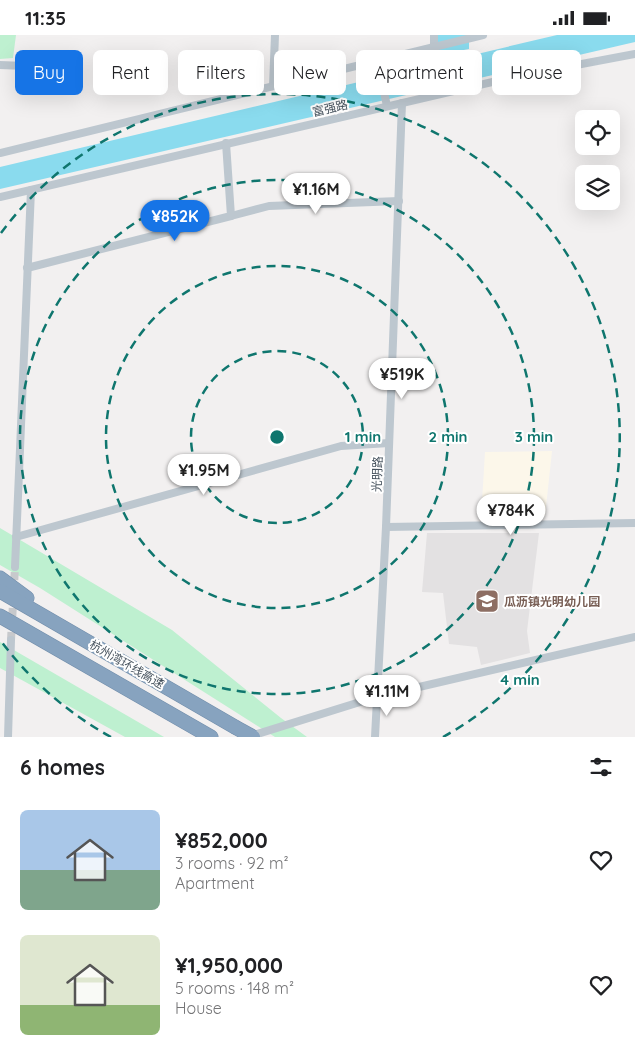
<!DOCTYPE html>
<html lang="en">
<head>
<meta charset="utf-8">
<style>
  :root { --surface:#fff; --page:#f6f6f6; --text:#202124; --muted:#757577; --accent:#1674e6 }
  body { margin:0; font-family:Quicksand,"Noto Sans SC",sans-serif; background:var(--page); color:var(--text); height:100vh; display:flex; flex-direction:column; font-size:19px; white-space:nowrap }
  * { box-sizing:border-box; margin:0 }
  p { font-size:16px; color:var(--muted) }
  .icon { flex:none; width:28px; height:28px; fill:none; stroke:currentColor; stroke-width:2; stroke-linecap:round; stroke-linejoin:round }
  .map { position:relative; height:702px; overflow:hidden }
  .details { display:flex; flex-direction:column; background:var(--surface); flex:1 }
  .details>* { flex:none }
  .top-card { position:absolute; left:15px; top:15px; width:605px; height:45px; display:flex; gap:10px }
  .tools { position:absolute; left:575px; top:75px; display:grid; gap:10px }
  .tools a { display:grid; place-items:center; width:45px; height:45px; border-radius:8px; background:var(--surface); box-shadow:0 5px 20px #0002; font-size:25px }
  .price { position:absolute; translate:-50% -42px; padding:0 11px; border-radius:18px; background:#fff; color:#222; font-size:16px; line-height:32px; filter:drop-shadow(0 1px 2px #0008) }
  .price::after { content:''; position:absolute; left:50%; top:30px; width:15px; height:11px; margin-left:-8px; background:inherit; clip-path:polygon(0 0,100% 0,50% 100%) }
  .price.on { background:var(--accent); color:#fff }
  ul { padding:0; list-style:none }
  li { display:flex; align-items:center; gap:15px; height:125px; padding:0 20px }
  li span { display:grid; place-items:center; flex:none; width:140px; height:100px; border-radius:8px; color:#555 }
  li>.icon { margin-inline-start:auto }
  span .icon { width:60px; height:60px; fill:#fffc; stroke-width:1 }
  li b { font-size:21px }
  h2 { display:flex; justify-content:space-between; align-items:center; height:60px; padding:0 20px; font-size:21px }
  .tag { padding:0 18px; border-radius:8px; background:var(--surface); box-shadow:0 5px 20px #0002; font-size:18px; line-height:45px }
  .tag.on { background:var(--accent); color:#fff }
  .status { display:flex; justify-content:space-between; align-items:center; height:35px; padding:0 25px; background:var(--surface); direction:ltr }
  .status svg { height:14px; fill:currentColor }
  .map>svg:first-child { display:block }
  .commercial { fill:#fcf7ea }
  .education { fill:#e3e1e2 }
  .green { fill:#bef0d0 }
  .water { fill:#8adbee }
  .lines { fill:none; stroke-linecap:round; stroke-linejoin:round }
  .minor-tunnel { stroke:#c7c9cc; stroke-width:8; stroke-dasharray:8 4; stroke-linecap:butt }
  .motorway-casing { stroke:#728eab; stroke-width:15 }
  .minor { stroke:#bdc7cf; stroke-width:8 }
  .motorway { stroke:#87a3bf; stroke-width:14 }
  .motorway-bridge-casing { stroke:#728eab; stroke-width:15; stroke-linecap:butt }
  .motorway-bridge { stroke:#87a3bf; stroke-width:14 }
  .ring { fill:none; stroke:#0f766e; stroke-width:2.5; stroke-dasharray:9 6 }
  .labels { text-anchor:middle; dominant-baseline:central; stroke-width:4; stroke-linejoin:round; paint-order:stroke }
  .street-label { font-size:12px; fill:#47535e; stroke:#fff }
  .education-label { font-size:12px; font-weight:bold; fill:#785e54; stroke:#fff; text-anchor:start }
  .centre { fill:#0f766e; stroke:#fff; stroke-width:2.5 }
  .ring-label { font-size:15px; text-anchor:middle; font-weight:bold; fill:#0f766e; stroke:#fff; stroke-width:4; stroke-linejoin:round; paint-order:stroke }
</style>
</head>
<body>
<div class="status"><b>11:35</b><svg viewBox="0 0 49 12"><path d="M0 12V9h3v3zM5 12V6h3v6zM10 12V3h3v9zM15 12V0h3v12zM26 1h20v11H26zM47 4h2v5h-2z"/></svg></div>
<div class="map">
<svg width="635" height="702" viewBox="0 0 635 702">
  <rect width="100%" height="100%" fill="#f2f0f0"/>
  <polygon class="commercial" points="552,416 545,481 481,483 485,417"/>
  <polygon class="education" points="427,498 539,498 527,596 530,618 481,630 477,612 449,609 443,558 422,557"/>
  <g class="green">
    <polygon points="0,0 16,0 13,23 0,24"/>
    <polygon points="0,493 172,595 281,683 307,702 275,702 40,553 0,530"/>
    <polygon points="0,607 164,702 125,702 0,633"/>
  </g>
  <g class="water">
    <polygon points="437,0 469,0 469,14 437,20"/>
    <polygon points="557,0 635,0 635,7 0,154 0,132"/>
  </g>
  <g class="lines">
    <polyline class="minor-tunnel" points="11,605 15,532"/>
    <g class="motorway-casing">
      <g id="motorway">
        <polyline points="0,543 27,563"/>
        <polyline points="0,556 235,692"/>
        <polyline points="0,581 211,702"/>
      </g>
    </g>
    <g class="minor">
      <polyline points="434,0 434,11"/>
      <polyline points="377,25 387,71"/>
      <polyline points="0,30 26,31"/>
      <polyline points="273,51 275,0"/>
      <polyline points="0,118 483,0"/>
      <polyline points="0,162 518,41 635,19"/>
      <polyline points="231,181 269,171 399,166"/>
      <polyline points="27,233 231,181 226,108"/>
      <polyline points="386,492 635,488"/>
      <polyline points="16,502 341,411 389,408"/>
      <polyline points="15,532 31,155"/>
      <polyline points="251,701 376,662 635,602"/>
      <polyline points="8,702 11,605"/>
      <polyline points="375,702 386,492 402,68"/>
    </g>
    <use href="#motorway" class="motorway"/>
    <g class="motorway-bridge-casing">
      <polyline id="motorway-bridge" points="235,692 253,702"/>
    </g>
    <use href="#motorway-bridge" class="motorway-bridge"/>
  </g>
  <g class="ring">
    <circle cx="277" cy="402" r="86"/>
    <circle cx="277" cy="402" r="171"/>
    <circle cx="277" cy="402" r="257"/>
    <path d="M111 702A343 343 0 0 1 1 606M1 198A343 343 0 1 1 443 702"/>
  </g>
  <defs>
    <g id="school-square" transform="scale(1.25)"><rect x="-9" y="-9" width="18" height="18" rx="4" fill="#8d6e63" stroke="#fff"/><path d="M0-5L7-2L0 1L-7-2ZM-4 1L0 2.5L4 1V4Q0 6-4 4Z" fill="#fff"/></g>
  </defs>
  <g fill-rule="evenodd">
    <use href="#school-square" x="487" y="566"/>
  </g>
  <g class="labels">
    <g class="street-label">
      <text transform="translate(330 73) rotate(-13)">富强路</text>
      <text transform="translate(377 439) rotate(-88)">光明路</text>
      <text transform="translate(127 629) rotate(30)">杭州湾环线高速</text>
    </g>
    <g class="education-label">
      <text x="504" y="566">瓜沥镇光明幼儿园</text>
    </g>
  </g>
  <circle cx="277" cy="402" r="8" class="centre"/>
  <g class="ring-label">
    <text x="363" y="407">1 min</text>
    <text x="448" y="407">2 min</text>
    <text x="534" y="407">3 min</text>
    <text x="520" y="650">4 min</text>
  </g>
</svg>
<div class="tools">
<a><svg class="icon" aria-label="locate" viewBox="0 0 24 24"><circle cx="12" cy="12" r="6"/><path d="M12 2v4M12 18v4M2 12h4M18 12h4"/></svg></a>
<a><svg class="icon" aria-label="layers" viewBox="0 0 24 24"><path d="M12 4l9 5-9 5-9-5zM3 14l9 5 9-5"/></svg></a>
</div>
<b class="price" style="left:316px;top:180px">¥1.16M</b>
<b class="price on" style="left:175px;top:207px">¥852K</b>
<b class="price" style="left:402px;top:365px">¥519K</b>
<b class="price" style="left:204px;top:461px">¥1.95M</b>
<b class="price" style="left:511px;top:501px">¥784K</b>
<b class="price" style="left:387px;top:682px">¥1.11M</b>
<div class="top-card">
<a class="tag on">Buy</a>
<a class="tag">Rent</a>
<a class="tag">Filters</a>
<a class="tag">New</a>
<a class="tag">Apartment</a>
<a class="tag">House</a>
</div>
</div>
<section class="details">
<h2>6 homes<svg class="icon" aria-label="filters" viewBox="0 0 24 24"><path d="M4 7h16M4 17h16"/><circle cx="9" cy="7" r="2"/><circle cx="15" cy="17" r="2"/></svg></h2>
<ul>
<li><span style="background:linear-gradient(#a9c7e8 60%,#7fa58c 0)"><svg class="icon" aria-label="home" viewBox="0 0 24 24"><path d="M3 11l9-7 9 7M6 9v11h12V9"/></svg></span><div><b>¥852,000</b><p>3 rooms · 92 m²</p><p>Apartment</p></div><svg class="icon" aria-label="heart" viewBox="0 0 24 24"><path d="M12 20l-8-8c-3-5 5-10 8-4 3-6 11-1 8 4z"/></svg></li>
<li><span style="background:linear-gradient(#dfe7d0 70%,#8fb573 0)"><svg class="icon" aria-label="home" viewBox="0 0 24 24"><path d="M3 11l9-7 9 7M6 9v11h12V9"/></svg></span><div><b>¥1,950,000</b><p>5 rooms · 148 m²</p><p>House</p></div><svg class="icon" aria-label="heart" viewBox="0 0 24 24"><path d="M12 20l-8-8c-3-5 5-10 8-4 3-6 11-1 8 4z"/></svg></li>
</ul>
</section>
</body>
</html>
